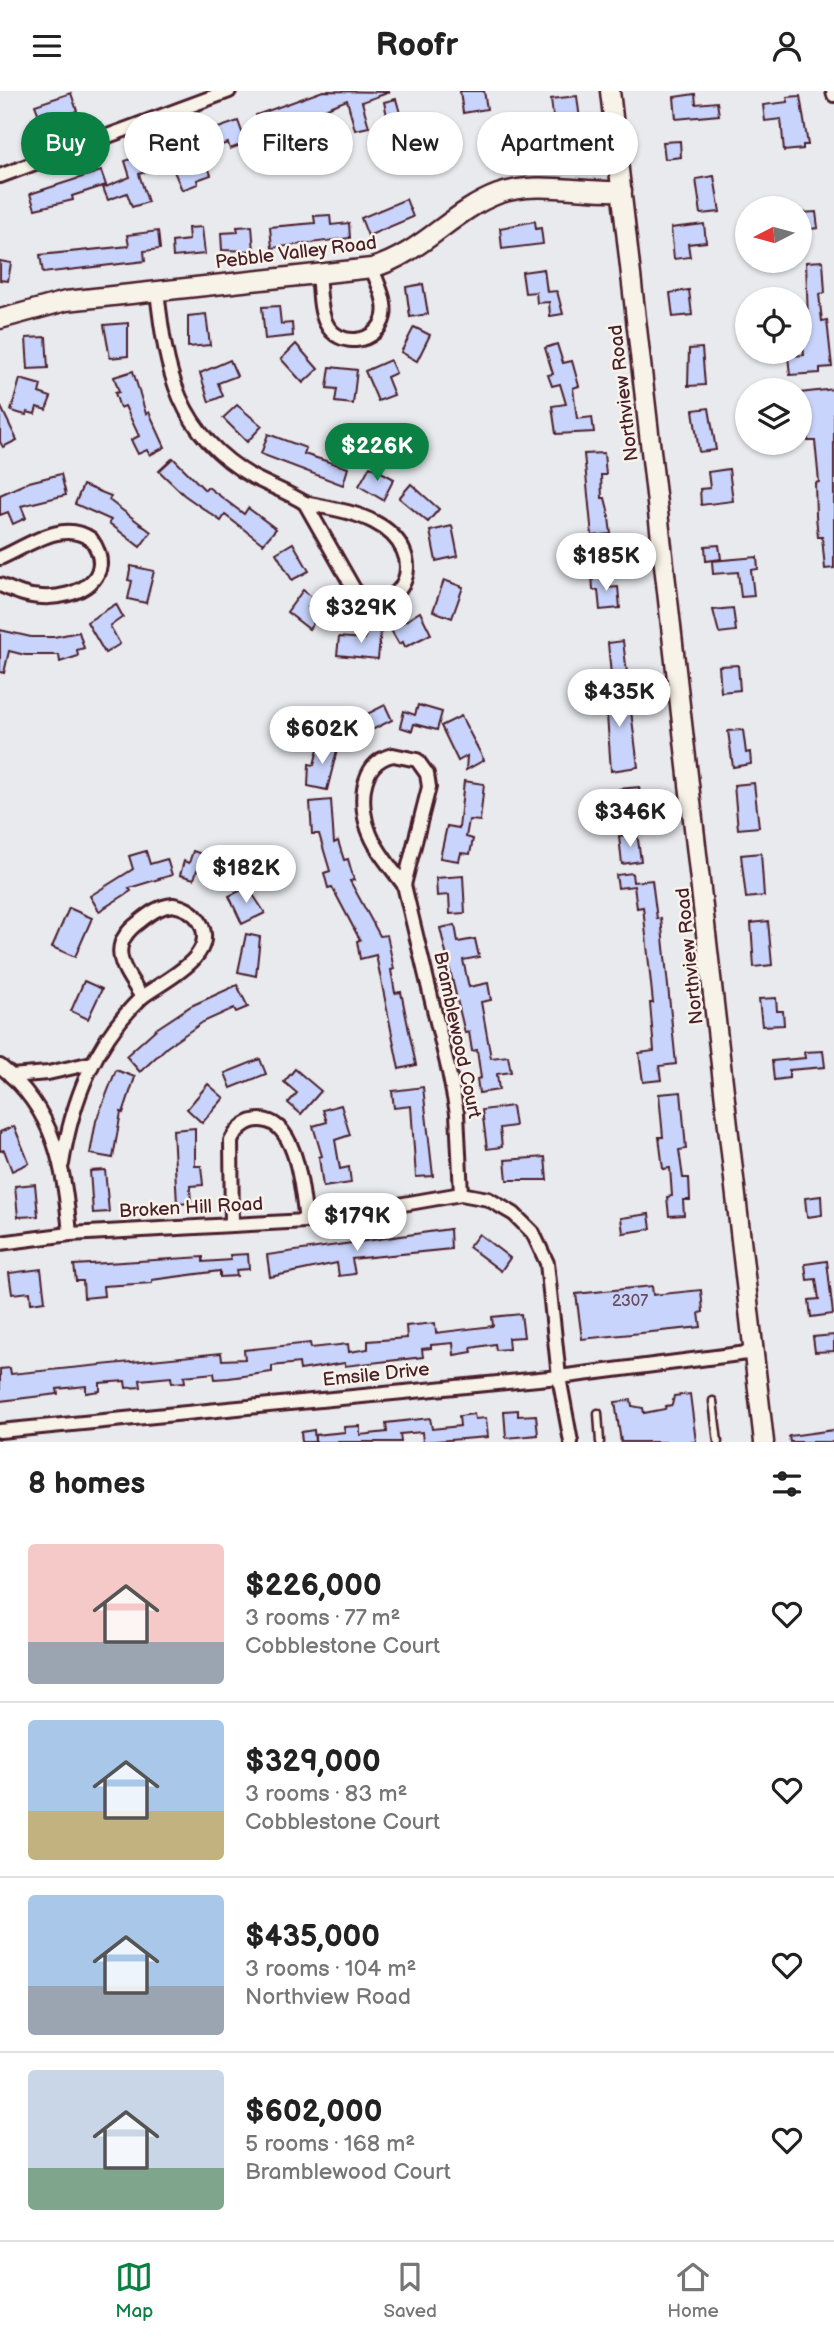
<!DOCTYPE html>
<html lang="en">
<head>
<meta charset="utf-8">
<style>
  :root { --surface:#fff; --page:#f6f6f6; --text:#222; --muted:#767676; --line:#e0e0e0; --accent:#0b8043 }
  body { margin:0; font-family:"Balsamiq Sans",sans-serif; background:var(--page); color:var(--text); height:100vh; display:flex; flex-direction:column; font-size:26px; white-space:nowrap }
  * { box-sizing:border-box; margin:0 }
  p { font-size:23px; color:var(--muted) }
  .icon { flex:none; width:38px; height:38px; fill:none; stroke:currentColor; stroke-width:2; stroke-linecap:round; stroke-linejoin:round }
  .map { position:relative; height:1351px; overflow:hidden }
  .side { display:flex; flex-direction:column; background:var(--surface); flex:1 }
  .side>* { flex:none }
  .top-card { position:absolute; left:21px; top:21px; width:793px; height:63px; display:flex; gap:14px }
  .needle { width:46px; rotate:264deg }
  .tools { position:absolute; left:735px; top:105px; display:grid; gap:14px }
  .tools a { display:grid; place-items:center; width:77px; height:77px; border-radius:50%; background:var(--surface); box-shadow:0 2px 5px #0004; font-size:35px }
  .price { position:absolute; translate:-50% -60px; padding:0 16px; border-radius:24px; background:#fff; color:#222; font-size:23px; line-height:46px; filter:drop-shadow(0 2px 4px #0008) }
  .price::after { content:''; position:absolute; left:50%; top:42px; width:21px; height:16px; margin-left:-10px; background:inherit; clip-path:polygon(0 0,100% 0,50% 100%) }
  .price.selected { background:var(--accent); color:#fff }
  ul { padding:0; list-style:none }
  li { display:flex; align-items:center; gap:21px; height:175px; padding:0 28px }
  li+li { border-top:2px solid var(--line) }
  li span { display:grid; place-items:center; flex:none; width:196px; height:140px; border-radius:7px; color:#555 }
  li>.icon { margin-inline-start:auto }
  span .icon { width:84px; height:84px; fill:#fffc; stroke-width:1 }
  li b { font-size:30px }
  h2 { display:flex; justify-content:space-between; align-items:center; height:84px; padding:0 28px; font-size:30px }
  .pill { padding:0 24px; border-radius:32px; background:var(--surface); box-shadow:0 2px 5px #0004; font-size:24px; line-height:63px }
  .pill.selected { background:var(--accent); color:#fff }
  header { display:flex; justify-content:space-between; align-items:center; height:91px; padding:0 28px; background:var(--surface); font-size:32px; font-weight:700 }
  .dock { display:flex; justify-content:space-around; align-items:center; height:98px; border-top:2px solid var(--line); background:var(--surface); font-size:19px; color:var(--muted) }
  .dock a { display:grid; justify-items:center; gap:4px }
  .dock .selected { color:var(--accent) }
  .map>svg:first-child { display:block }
  .building { fill:#c8d4fc; stroke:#4a1f2b; stroke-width:2 }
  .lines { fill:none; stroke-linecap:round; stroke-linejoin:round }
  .lane-casing { stroke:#4a1f2b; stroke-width:11 }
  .street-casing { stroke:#4a1f2b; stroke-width:18 }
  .secondary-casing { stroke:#4a1f2b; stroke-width:23 }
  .lane { stroke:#f7f3e8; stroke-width:6 }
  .street { stroke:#f7f3e8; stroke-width:12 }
  .secondary { stroke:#f7f3e8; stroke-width:18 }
  .labels { text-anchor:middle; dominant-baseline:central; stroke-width:5; stroke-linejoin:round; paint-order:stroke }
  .number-label { font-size:16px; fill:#6a4c5f }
  .street-label { font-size:19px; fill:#4a1f2b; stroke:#f7f3e8 }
</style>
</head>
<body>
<header><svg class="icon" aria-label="menu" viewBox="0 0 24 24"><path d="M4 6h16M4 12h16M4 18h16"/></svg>Roofr<svg class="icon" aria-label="person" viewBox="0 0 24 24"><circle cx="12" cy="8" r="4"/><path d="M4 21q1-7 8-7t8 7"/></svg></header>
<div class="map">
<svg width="834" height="1351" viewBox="0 0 834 1351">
  <rect width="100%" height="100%" fill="#e9eaee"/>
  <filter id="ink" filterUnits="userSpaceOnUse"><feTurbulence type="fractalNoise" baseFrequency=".0143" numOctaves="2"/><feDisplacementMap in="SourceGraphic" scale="14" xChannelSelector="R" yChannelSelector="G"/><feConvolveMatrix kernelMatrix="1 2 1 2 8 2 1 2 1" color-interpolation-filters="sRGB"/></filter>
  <g filter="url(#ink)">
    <g class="building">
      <polygon points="323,0 390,1 362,11 369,36 355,39 347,9 317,21 290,28 299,55 270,64 256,24"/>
      <polygon points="460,0 484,0 487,18 463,22"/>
      <polygon points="71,2 77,20 42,32 35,14"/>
      <polygon points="695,3 696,13 717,11 719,24 676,28 674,6"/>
      <polygon points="577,5 580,29 554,33 551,8"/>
      <polygon points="800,5 808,54 803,54 803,58 784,60 781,28 765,30 763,14 788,11 787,6"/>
      <polygon points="396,8 400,22 387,25 384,11"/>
      <polygon points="238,30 246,52 230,58 228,52 202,60 211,84 197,89 198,93 182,99 171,73 139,83 148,111 132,116 127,102 108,109 103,97 130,86 125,70"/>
      <polygon points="332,34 337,49 321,54 317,39"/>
      <polygon points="582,48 584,67 562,69 560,50"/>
      <polygon points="680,50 681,66 665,68 663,51"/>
      <polygon points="101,80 106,94 72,105 73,109 35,118 30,103"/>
      <polygon points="714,85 720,121 701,123 696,88"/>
      <polygon points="406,108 413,126 368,145 361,127"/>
      <polygon points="816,121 818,137 800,139 800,122"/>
      <polygon points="330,124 331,134 349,132 350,147 272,157 270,136 315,132 314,125"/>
      <polygon points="535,130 536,138 541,137 543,153 502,158 500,137"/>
      <polygon points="704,133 706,151 688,153 690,166 674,168 671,137"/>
      <polygon points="252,135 254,160 222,159 221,142 238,141 237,136"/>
      <polygon points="202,136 205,163 173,166 172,151 189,149 188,137"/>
      <polygon points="158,140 160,158 144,160 145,170 43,182 40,164 129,155 127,144"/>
      <polygon points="0,170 11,172 8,190 0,189"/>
      <polygon points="823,170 825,202 819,203 822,230 827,229 832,276 820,277 820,282 790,284 788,265 804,264 801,232 808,231 806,171"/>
      <polygon points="544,178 547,201 557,200 563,223 550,225 549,211 537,212 536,201 525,202 522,181"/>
      <polygon points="423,193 428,223 410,226 406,196"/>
      <polygon points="689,199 692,224 673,226 670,202"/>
      <polygon points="279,215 281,233 292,232 293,245 265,248 262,216"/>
      <polygon points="206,223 210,254 188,256 188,225"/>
      <polygon points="128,232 128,265 110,267 104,234"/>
      <polygon points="414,236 430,244 417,270 401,261"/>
      <polygon points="46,246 48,277 28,278 26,247"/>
      <polygon points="296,253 318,278 303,292 281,268"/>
      <polygon points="557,253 563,272 572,270 579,295 573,297 577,328 592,326 594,341 556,343 552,315 566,313 560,293 552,295 548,284 553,283 545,257"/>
      <polygon points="702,257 705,294 688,295 689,258"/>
      <polygon points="230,269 237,285 218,292 223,305 209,311 200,282"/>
      <polygon points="390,269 396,282 387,286 394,304 378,310 365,280"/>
      <polygon points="330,276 357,279 353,313 335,311 337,298 327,297"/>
      <polygon points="133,280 146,323 149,321 165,356 150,364 147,359 138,363 131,349 139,345 125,315 120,317 115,302 119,301 114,286"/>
      <polygon points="20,288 41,294 39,302 51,306 46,319 37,316 35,323 27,321 26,324 11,320"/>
      <polygon points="834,298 834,477 825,478 822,446 818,446 816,425 815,392 819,391 815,350 808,350 805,317 800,317 800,302"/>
      <polygon points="0,314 17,349 3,356 0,351"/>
      <polygon points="237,314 262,335 247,351 223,327"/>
      <polygon points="709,317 716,359 699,361 693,319"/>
      <polygon points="268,343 306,357 304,363 348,377 343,394 261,363"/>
      <polygon points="604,362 606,384 601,384 602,407 605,407 608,419 611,443 592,445 584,363"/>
      <polygon points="173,367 205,399 208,396 244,423 248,417 276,438 263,453 225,424 221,430 184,404 159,380"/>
      <polygon points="370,375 394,388 383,409 359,395"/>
      <polygon points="729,378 733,410 701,414 700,398 710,397 708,381"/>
      <polygon points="61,383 66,404 21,415 26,427 13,433 8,421 0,424 0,404 29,391"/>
      <polygon points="411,393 439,418 428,431 399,407"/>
      <polygon points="83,394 111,405 109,409 151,441 140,456 109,432 111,429 75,413"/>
      <polygon points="452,435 458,465 436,470 430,440"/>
      <polygon points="293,452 309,480 292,489 276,462"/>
      <polygon points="719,454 721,468 706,470 705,455"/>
      <polygon points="757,466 758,478 751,479 754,505 741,506 738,481 713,483 712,470"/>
      <polygon points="131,475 154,480 146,512 128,508 132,490 128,489"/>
      <polygon points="605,482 606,497 618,496 620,517 600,519 598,499 593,499 592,483"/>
      <polygon points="444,489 463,496 452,527 433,520"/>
      <polygon points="303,499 314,508 308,516 319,525 309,538 287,521"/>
      <polygon points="116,513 123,526 110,535 120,553 105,562 87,531"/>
      <polygon points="733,517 736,540 719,542 713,519"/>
      <polygon points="420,521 431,543 405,556 403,551 399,553 391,539"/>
      <polygon points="366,536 381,537 378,568 337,564 339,546 365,548"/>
      <polygon points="0,539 31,546 54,546 79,541 84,557 77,559 78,565 60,571 59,564 25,564 9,560 4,582 0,581"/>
      <polygon points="623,550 627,582 611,584 608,552"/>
      <polygon points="738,574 740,599 721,601 719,575"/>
      <polygon points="607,595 608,607 629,604 638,676 611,680 606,610 593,612 591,597"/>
      <polygon points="385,614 392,629 366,642 359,627"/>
      <polygon points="418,614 442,621 437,639 414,633 412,640 400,636 404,620 415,624"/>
      <polygon points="461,625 484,669 466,679 467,665 458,670 441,635"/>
      <polygon points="743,639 746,662 750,661 751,673 733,676 728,640"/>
      <polygon points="320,650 338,655 327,699 308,695 309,673 314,674"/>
      <polygon points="464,690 484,693 480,730 469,729 466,746 473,748 470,763 461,762 459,770 440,767 447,735 459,737"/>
      <polygon points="754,692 759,736 738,738 734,694"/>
      <polygon points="639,696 643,723 627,725 625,708 620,709 619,698"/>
      <polygon points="331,709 334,752 338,750 344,769 348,768 354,789 350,790 380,845 387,844 394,878 391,879 395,902 401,901 416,974 399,978 376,864 360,868 357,850 360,849 332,796 328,797 324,782 330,780 319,743 312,743 310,711"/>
      <polygon points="637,742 641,770 622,773 619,745"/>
      <polygon points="146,760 150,773 167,768 172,784 129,797 131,800 99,820 90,805 133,778 129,765"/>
      <polygon points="193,760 219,769 214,785 197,779 194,788 180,784 184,770 189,772"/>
      <polygon points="761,762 764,805 746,807 741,764"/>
      <polygon points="632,782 633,791 652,789 657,828 661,827 676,973 659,975 661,989 643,991 639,962 654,960 650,912 653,912 643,816 637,817 634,795 618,797 616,784"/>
      <polygon points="463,785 465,822 450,823 449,804 437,805 436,787"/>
      <polygon points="248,796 265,822 242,833 229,805"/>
      <polygon points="69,817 92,827 75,866 52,856"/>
      <polygon points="768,830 772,874 754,876 751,832"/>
      <polygon points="455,834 458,851 475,848 479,866 463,869 469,896 488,892 491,909 481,911 491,967 508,965 511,981 497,983 499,999 479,1002 477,988 481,987 477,959 472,960 469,941 465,942 440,837"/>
      <polygon points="246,843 260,846 256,885 238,881"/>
      <polygon points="84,890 102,898 88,928 71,920"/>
      <polygon points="237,894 248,916 236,921 234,917 203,931 167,956 140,981 126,965 156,938 191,915"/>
      <polygon points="776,907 777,920 783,920 784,934 762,935 759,908"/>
      <polygon points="823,960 825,976 789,979 789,987 774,989 772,970 805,967 804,961"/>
      <polygon points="260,968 266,983 231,997 225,982"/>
      <polygon points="295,978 321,1000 301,1023 288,1012 297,1002 284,991"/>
      <polygon points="116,979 135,986 123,1022 121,1021 113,1067 90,1063 96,1030"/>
      <polygon points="208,993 224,1007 202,1032 187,1018"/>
      <polygon points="423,996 433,1085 416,1086 411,1015 394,1017 392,1000"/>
      <polygon points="681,1001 686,1058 679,1059 683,1087 689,1087 690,1109 683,1109 684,1124 669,1125 667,1106 672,1105 670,1077 663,1078 659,1046 663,1046 659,1003"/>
      <polygon points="341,1014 350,1044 335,1049 340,1078 349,1076 351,1092 323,1096 319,1066 322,1065 313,1035 327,1031 323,1019"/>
      <polygon points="512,1015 515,1035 500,1037 502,1056 487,1058 482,1019"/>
      <polygon points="14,1035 29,1072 12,1080 4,1059 0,1060 0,1041"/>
      <polygon points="195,1037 195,1075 201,1075 203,1094 190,1095 191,1112 177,1113 173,1039"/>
      <polygon points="545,1066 547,1089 507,1089 505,1069"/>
      <polygon points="105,1079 109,1121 93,1122 90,1080"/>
      <polygon points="35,1093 38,1125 18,1126 15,1095"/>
      <polygon points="821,1105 822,1124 807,1126 805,1107"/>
      <polygon points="649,1123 651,1138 623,1142 621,1127"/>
      <polygon points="450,1138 451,1158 352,1168 355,1183 339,1185 337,1172 270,1186 267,1164"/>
      <polygon points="479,1143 510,1167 501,1180 469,1156"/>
      <polygon points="248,1163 249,1178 236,1179 237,1185 220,1186 220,1180 152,1189 152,1192 103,1195 104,1205 84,1207 83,1190 76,1190 74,1174 203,1166 203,1171 231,1169 230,1164"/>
      <polygon points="827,1170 833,1223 811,1226 809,1209 819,1208 816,1188 807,1189 805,1173"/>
      <polygon points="41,1178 45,1210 31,1212 30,1201 12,1203 9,1182"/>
      <polygon points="652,1195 653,1204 701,1199 703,1221 699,1222 701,1236 582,1248 576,1203"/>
      <polygon points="521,1223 524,1246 508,1247 509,1258 496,1259 495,1253 471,1257 472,1261 454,1264 453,1252 431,1254 431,1257 422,1258 423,1266 345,1275 345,1272 300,1279 299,1272 272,1275 272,1281 229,1287 215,1288 214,1282 184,1285 185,1291 172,1292 171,1286 140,1289 141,1296 126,1297 125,1290 100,1292 100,1300 86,1302 86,1295 57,1298 58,1303 0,1310 0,1278 10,1277 11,1283 221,1262 222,1269 245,1268 244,1259 310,1252 311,1257 348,1253 349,1261 368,1258 368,1250 407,1247 406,1235 435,1232 436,1242 493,1235 492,1226"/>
      <polygon points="834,1244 834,1260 815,1261 813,1246"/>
      <polygon points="690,1303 696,1351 621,1351 615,1311 631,1309 632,1315 643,1317 644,1322 665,1318 666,1315 672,1314 674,1305"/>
      <polygon points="518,1319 518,1325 536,1324 538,1344 506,1347 504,1320"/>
      <polygon points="474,1323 475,1328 486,1327 488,1346 423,1351 422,1341 400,1343 401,1351 315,1351 315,1344 345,1341 344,1336 360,1335 360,1344 387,1341 386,1332 430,1327 432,1338 460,1335 459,1325"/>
      <polygon points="314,1339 315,1351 302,1351 301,1341"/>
      <polygon points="834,1339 834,1351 790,1351 789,1345"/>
    </g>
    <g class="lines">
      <g class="lane-casing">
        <g id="lane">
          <polyline points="713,1310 718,1351"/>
          <polyline points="598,1322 600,1351"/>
        </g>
      </g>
      <g class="street-casing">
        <g id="street">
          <polyline points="833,0 834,4"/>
          <polyline points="0,85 229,0"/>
          <path d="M 318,183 C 320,199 319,218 326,232 C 338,258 378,253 384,225 C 387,209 377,192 372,177"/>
          <path d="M 157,200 C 166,280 177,342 253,386 C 270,395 289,402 305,412"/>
          <path d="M 305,412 C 328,417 353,420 374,431 C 435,462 401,532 355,500 Z"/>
          <path d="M 0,467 C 28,455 62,428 91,448 C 119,487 76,508 42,506 C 27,506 14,500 0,494"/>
          <path d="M 393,664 L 417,669 L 427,683 L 429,696 L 404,794 C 392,778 378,762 370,743 C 359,717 358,671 393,664 Z"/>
          <polyline points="404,794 449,981 457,1022 461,1103"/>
          <path d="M 173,814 C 185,816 194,821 200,831 C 220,866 162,890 142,906 C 124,878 105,856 139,831 C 150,822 160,815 173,814 Z"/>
          <path d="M 0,975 C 56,1020 64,1077 70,1143"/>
          <polyline points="11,985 48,982 92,972"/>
          <path d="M 62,1073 C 72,1010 94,952 142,906"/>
          <path d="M 232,1134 L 231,1050 C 237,1038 247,1029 260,1029 C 298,1029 302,1102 306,1130"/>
          <polyline points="0,1152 70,1143 306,1130 461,1103 488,1108 514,1123 533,1142 547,1172 559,1286 571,1351"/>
          <polyline points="0,1340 559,1286 755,1261"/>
        </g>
      </g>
      <g class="secondary-casing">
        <g id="secondary">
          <polyline points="610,0 764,1351"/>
          <path d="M 0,228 L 66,210 L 372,177 C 421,163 452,120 498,103 C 537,89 581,102 622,100"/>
        </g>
      </g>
      <use href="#lane" class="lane"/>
      <use href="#street" class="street"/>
      <use href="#secondary" class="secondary"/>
    </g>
  </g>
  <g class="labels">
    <g class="number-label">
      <text x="630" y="1210">2307</text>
    </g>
    <g class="street-label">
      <text transform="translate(296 162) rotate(-7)">Pebble Valley Road</text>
      <text transform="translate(624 302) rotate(-97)">Northview Road</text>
      <text transform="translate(690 865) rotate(-96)">Northview Road</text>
      <text transform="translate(457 944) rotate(78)">Bramblewood Court</text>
      <text transform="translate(191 1117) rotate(-3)">Broken Hill Road</text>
      <text transform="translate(376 1284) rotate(-6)">Emsile Drive</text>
    </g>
  </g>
</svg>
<div class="tools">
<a><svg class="needle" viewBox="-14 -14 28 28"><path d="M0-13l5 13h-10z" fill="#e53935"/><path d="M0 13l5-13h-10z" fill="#767676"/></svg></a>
<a><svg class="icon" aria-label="locate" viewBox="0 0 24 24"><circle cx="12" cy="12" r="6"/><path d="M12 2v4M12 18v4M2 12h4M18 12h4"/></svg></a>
<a><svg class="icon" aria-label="layers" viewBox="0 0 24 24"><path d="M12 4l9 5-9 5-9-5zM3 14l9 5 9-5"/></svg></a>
</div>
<b class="price selected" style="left:377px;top:392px">$226K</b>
<b class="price" style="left:606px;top:502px">$185K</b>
<b class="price" style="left:361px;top:554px">$329K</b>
<b class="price" style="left:619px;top:638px">$435K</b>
<b class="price" style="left:322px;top:675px">$602K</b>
<b class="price" style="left:630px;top:758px">$346K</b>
<b class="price" style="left:246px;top:814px">$182K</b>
<b class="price" style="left:357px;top:1162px">$179K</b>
<div class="top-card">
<a class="pill selected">Buy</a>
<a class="pill">Rent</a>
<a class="pill">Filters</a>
<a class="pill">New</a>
<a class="pill">Apartment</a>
</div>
</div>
<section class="side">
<h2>8 homes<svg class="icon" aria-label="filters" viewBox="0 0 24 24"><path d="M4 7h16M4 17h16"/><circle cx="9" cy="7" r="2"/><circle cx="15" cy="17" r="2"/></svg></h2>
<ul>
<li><span style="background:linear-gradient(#f6c9c9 70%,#9aa5b1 0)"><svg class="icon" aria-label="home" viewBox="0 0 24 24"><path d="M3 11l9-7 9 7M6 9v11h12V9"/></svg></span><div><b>$226,000</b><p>3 rooms · 77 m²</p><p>Cobblestone Court</p></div><svg class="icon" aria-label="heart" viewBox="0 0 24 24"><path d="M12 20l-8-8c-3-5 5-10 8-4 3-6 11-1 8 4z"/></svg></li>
<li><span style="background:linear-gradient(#a9c7e8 65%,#c2b280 0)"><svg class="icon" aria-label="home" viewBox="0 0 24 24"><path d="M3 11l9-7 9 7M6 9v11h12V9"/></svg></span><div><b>$329,000</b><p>3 rooms · 83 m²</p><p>Cobblestone Court</p></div><svg class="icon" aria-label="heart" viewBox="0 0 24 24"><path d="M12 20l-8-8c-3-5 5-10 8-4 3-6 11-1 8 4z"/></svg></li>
<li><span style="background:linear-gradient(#a9c7e8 65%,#9aa5b1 0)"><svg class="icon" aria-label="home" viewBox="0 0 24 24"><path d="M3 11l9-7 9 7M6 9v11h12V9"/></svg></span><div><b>$435,000</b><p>3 rooms · 104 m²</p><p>Northview Road</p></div><svg class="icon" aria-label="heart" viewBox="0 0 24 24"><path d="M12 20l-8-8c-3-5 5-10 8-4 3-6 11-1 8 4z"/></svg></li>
<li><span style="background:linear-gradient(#c9d6e8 70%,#7fa58c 0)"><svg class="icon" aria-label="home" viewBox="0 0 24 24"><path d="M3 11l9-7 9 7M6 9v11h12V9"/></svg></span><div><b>$602,000</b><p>5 rooms · 168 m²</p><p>Bramblewood Court</p></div><svg class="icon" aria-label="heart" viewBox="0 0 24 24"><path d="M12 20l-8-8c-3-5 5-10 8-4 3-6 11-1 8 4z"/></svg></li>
</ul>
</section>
<nav class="dock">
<a class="selected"><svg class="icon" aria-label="map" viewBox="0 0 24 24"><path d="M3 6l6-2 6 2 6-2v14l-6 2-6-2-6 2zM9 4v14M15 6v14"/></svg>Map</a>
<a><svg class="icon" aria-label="saved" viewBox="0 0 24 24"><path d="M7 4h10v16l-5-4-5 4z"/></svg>Saved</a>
<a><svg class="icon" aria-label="home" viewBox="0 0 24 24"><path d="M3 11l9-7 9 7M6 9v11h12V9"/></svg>Home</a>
</nav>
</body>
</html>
